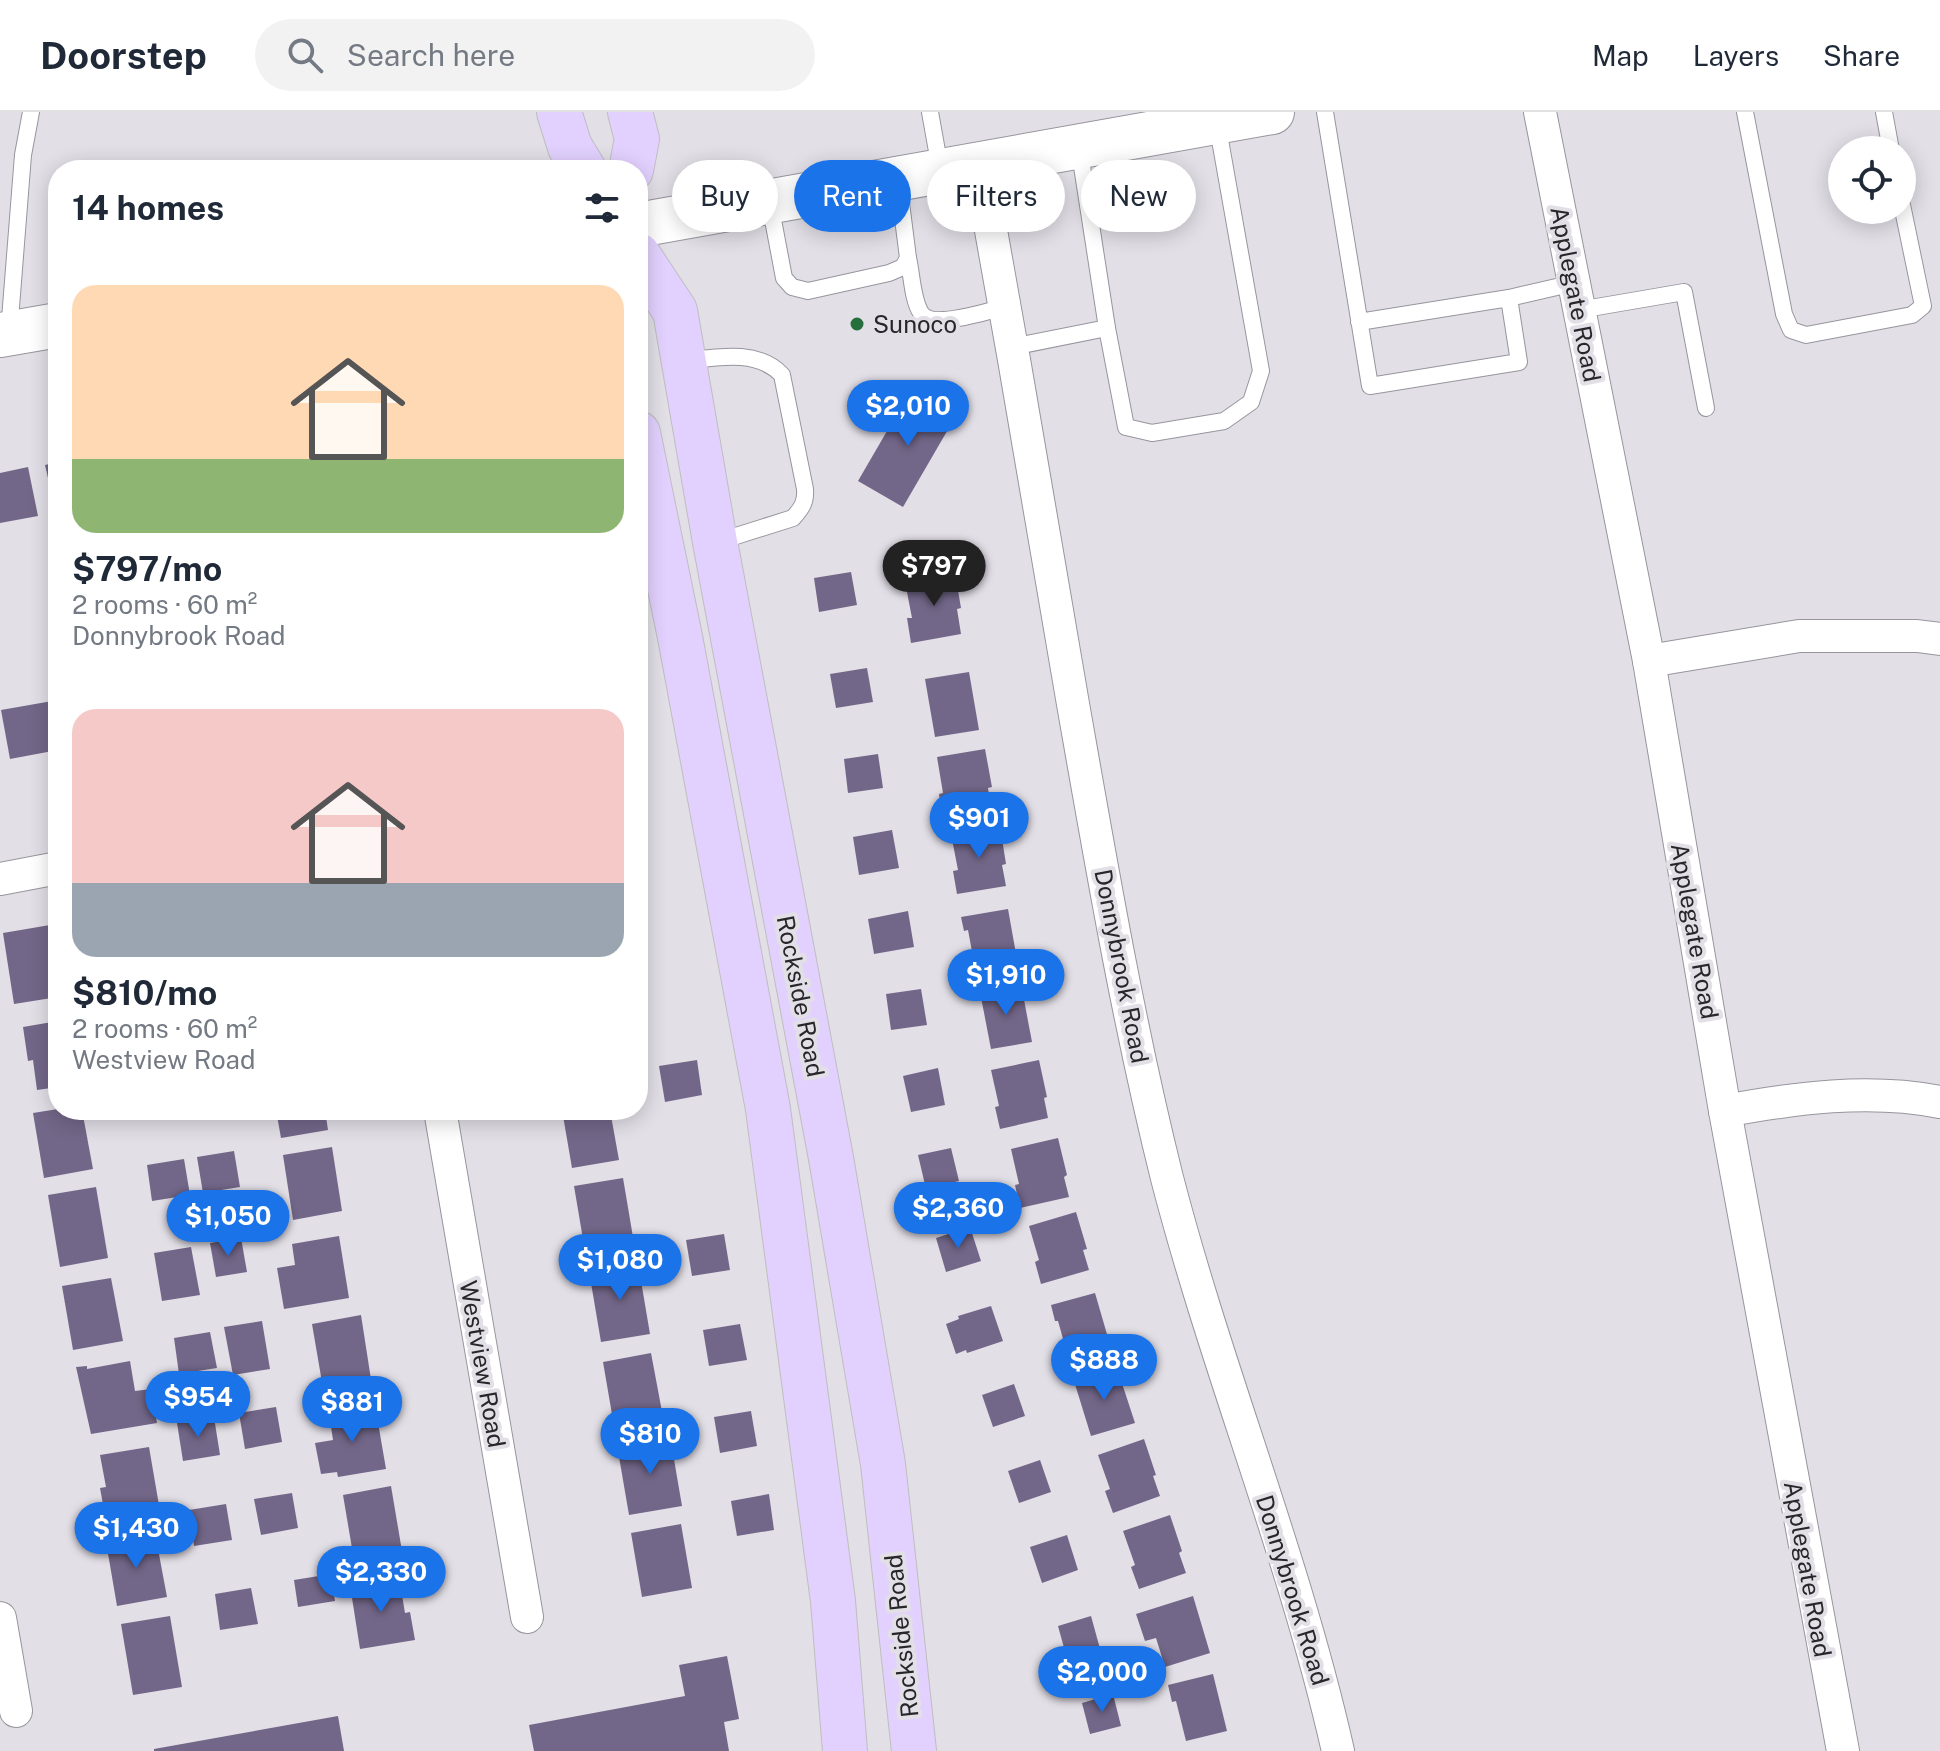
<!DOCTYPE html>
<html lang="en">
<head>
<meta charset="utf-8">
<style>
  :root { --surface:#fff; --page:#f2f2f3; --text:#1f2937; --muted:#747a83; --line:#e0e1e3; --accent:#1a73e8 }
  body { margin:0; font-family:"Public Sans",sans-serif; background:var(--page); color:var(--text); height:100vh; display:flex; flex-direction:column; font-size:30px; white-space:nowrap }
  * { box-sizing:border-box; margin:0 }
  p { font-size:26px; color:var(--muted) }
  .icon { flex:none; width:44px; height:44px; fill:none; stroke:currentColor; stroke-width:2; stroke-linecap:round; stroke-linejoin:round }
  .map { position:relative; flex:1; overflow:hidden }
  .drawer { position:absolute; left:48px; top:48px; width:600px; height:960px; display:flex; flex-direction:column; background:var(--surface); border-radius:32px; box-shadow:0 4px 20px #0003 }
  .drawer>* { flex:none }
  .top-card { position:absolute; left:672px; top:48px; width:760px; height:72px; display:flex; gap:16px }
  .fabs { position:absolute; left:1828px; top:24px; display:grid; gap:16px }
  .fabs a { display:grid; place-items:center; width:88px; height:88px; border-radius:50%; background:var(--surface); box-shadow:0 4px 20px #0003; font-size:40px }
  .price { position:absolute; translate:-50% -68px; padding:0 18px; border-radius:28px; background:var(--accent); color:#fff; font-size:26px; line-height:52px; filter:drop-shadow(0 2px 4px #0008) }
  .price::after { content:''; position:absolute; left:50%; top:48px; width:24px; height:18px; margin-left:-12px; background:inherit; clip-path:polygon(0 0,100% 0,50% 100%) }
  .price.selected { background:#222; color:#fff }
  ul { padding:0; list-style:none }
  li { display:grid; align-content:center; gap:16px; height:424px; padding:0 24px }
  li span { display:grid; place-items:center; height:248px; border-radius:24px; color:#555 }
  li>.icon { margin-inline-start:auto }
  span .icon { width:144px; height:144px; fill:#fffc; stroke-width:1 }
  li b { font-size:34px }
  h2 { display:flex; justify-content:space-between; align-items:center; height:96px; padding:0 24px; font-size:34px }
  .pill { padding:0 28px; border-radius:36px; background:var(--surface); box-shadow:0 4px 20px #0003; font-size:28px; line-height:72px }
  .pill.selected { background:var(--accent); color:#fff }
  header { display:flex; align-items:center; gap:48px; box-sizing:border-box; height:112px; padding:0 40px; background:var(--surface); border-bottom:2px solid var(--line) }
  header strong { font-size:38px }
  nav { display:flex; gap:44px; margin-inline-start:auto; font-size:28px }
  .search { width:560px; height:72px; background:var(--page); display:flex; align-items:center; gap:20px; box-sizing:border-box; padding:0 28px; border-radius:44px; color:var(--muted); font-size:30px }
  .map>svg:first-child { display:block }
  .building { fill:#736789 }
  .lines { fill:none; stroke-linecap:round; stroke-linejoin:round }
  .lane-casing { stroke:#97959d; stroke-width:18 }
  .street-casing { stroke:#97959d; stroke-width:34 }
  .secondary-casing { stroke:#97959d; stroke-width:46 }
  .primary-casing { stroke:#bebebf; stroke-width:46 }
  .lane { stroke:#fff; stroke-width:16 }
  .street { stroke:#fff; stroke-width:32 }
  .secondary { stroke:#fff; stroke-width:44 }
  .primary { stroke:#e2d1fe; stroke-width:44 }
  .poi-dot { fill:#256f3d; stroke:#e2dfe7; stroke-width:3 }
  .labels { text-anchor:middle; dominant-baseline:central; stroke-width:8; stroke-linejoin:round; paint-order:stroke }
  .street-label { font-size:24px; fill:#272629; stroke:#e2dfe7 }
  .poi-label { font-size:24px; fill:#272629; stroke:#e2dfe7; text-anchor:start }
</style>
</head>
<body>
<header>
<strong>Doorstep</strong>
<div class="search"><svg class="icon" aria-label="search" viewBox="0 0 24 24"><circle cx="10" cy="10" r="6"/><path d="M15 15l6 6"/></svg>Search here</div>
<nav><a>Map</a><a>Layers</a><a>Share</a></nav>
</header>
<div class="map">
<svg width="1940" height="1639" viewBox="0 0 1940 1639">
  <rect width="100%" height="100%" fill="#e2dfe7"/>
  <g class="building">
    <polygon points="912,276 957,302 903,395 858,369"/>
    <polygon points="58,350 58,401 56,401 45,353"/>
    <polygon points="28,355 38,404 0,411 0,361"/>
    <polygon points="851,460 857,493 819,500 814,466"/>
    <polygon points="955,461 961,496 957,497 961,522 911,531 907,506 912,506 905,470"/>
    <polygon points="867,556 873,590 836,596 830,562"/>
    <polygon points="969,560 979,618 935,625 925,567"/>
    <polygon points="58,588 58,638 10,647 1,598"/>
    <polygon points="985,637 992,675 988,676 991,697 942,705 939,682 943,681 937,645"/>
    <polygon points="878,642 883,676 848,681 844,647"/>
    <polygon points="1000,714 1006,752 1002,753 1006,774 957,782 953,759 958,758 951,722"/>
    <polygon points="892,718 899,756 859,763 853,725"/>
    <polygon points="1008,797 1018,853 976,861 968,818 964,819 961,805"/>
    <polygon points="908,799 914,835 874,842 868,807"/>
    <polygon points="50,813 58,858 58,885 14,892 3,821"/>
    <polygon points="1021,872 1032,930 991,937 980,880"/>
    <polygon points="921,877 927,913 891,918 886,882"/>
    <polygon points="58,909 58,975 37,978 33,948 28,949 23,915"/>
    <polygon points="697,948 702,983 665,990 659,954"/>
    <polygon points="1039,948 1047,985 1044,986 1048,1006 1000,1017 995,995 999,994 991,958"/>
    <polygon points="938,956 945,993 911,1000 903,964"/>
    <polygon points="58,997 82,998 93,1057 44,1066 33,1001"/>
    <polygon points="276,998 325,998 328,1018 281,1026"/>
    <polygon points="562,998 610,998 619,1048 572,1056"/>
    <polygon points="1058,1026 1067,1063 1064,1065 1069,1085 1020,1096 1015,1073 1019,1072 1011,1037"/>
    <polygon points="332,1035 342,1099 293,1108 283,1043"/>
    <polygon points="951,1036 959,1069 926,1077 918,1043"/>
    <polygon points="234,1039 240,1075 203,1081 197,1045"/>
    <polygon points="184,1047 190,1083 152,1089 147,1053"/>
    <polygon points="623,1066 635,1137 586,1145 574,1074"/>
    <polygon points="96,1075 108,1146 60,1155 48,1083"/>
    <polygon points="1076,1100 1087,1137 1083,1138 1089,1158 1041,1172 1035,1150 1039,1148 1029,1114"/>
    <polygon points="970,1115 981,1149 946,1160 936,1126"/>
    <polygon points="724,1122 730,1158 692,1164 686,1128"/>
    <polygon points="339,1124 349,1186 284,1197 277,1156 295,1153 292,1132"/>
    <polygon points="241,1126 247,1160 216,1165 210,1131"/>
    <polygon points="191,1135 200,1183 162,1189 154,1141"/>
    <polygon points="638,1151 650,1222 601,1230 589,1159"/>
    <polygon points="111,1166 123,1229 73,1238 62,1174"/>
    <polygon points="1095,1181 1111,1236 1069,1248 1058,1209 1055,1209 1051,1193"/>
    <polygon points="991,1194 1003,1229 967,1241 966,1238 956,1242 946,1212 959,1207 958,1204"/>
    <polygon points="361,1203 372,1274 324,1282 312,1212"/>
    <polygon points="262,1209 270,1257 233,1263 224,1215"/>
    <polygon points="740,1212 747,1248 709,1254 703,1218"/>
    <polygon points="210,1220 217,1256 179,1262 174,1226"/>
    <polygon points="651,1241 663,1305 614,1314 603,1250"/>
    <polygon points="130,1249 135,1279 151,1277 157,1311 91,1322 76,1255 87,1254 87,1257"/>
    <polygon points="1117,1256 1135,1311 1091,1324 1074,1269"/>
    <polygon points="1014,1272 1025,1304 993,1315 982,1283"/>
    <polygon points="375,1293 386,1357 338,1365 337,1360 321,1362 315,1331 333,1328 329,1301"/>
    <polygon points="276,1295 282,1330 245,1337 239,1301"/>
    <polygon points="751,1299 757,1334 720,1341 714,1305"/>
    <polygon points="214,1305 220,1343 183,1349 177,1311"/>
    <polygon points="670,1324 682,1394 629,1403 617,1333"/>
    <polygon points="1144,1327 1156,1363 1153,1364 1160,1384 1113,1401 1105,1379 1110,1377 1098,1343"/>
    <polygon points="149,1335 160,1399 106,1409 100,1376 106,1375 100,1343"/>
    <polygon points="1040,1348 1051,1380 1019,1391 1008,1359"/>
    <polygon points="391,1374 403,1445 355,1454 343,1383"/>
    <polygon points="292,1381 298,1416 261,1423 254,1387"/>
    <polygon points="769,1382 774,1418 737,1424 731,1389"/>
    <polygon points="226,1392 232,1428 194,1434 189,1398"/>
    <polygon points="1170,1403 1182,1439 1179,1441 1186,1461 1139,1477 1131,1455 1135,1453 1123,1419"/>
    <polygon points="681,1412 692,1476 642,1485 631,1421"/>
    <polygon points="155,1421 167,1485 117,1494 106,1430"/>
    <polygon points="1067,1423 1078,1458 1042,1471 1030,1435"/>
    <polygon points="331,1462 335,1489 298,1495 294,1468"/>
    <polygon points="399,1465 405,1501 410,1500 415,1528 360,1537 350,1473"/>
    <polygon points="251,1476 258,1512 220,1518 215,1482"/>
    <polygon points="1193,1484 1210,1541 1165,1555 1156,1526 1145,1529 1136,1502"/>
    <polygon points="170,1504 182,1575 133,1583 121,1512"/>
    <polygon points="1091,1504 1102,1544 1069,1554 1058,1514"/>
    <polygon points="727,1544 739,1607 724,1610 729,1639 534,1639 529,1613 685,1584 679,1553"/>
    <polygon points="1213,1562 1227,1619 1186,1629 1176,1589 1172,1590 1168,1573"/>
    <polygon points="1113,1582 1121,1614 1090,1622 1082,1591"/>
    <polygon points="338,1604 344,1639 154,1639 154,1637"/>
  </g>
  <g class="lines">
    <g class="lane-casing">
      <g id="lane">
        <polyline points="930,0 940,56"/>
        <polyline points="1325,0 1370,274 1519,250 1509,186 1359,210"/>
        <polyline points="1745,0 1784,202 1791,218 1806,223 1912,203 1923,194 1902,93"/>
        <polyline points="1884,0 1891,38"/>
        <polyline points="770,92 784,166 792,175 808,179 889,161 903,155 908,146 898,67"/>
        <path d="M 908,146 C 912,162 912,187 921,201 C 932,218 987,199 1005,195"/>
        <polyline points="1509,186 1574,171"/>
        <polyline points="1579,198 1684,180 1706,296"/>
        <polyline points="1107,216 1126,315 1152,321 1224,309 1251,290 1261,259 1217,11"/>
        <polyline points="9,220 23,43 31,0"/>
        <polyline points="1012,235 1107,216 1079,35"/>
        <path d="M 685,249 C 718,245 758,237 782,263 L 805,377 C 806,390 802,396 793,406 L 717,430"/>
      </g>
    </g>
    <g class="street-casing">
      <g id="street">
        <polyline points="1540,0 1649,549 1725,999 1843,1639"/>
        <path d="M 979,51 C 1012,231 1042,412 1073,592 C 1101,751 1128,910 1167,1066 C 1217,1259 1294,1444 1338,1639"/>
        <polyline points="1649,549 1799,524 1917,524 1940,527"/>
        <polyline points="0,767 58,756"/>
        <polyline points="440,998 527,1505"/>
        <path d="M 1725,999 C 1795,986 1869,976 1940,990"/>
        <polyline points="0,1506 16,1599"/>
      </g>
    </g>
    <g class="secondary-casing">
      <g id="secondary">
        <polyline points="638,113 1272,0"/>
        <polyline points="0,223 58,213"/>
      </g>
    </g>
    <g class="primary-casing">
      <g id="primary">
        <polyline points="559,0 570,35 584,58"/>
        <polyline points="630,0 637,27 631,58"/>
        <polyline points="638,143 675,199 715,430 831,1046 883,1352 914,1639"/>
        <polyline points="638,321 680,525 768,997 833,1489 845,1639"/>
      </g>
    </g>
    <use href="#lane" class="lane"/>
    <use href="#street" class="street"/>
    <use href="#secondary" class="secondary"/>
    <use href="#primary" class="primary"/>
  </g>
  <circle class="poi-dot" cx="857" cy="212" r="8"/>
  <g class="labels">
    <g class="street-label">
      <text transform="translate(1576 182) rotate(79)">Applegate Road</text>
      <text transform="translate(1695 819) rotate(80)">Applegate Road</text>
      <text transform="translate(1122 854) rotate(79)">Donnybrook Road</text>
      <text transform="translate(801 884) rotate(79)">Rockside Road</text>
      <text transform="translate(483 1252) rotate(80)">Westview Road</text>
      <text transform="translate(1808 1457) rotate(80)">Applegate Road</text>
      <text transform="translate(1293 1478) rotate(73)">Donnybrook Road</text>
      <text transform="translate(901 1524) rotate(-96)">Rockside Road</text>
    </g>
    <g class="poi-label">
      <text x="873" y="212">Sunoco</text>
    </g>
  </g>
</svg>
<div class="fabs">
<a><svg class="icon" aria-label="locate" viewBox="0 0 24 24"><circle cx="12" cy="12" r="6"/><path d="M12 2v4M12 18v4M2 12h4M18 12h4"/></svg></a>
</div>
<b class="price" style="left:908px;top:336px">$2,010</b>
<b class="price selected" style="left:934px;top:496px">$797</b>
<b class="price" style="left:979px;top:748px">$901</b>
<b class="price" style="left:1006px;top:905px">$1,910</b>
<b class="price" style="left:958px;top:1138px">$2,360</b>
<b class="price" style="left:228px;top:1146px">$1,050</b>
<b class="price" style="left:620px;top:1190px">$1,080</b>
<b class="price" style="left:1104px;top:1290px">$888</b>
<b class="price" style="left:198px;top:1327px">$954</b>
<b class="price" style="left:352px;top:1332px">$881</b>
<b class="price" style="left:650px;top:1364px">$810</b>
<b class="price" style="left:136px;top:1458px">$1,430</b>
<b class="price" style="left:381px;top:1502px">$2,330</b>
<b class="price" style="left:1102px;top:1602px">$2,000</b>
<div class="top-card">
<a class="pill">Buy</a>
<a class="pill selected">Rent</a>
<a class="pill">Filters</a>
<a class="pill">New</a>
</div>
<section class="drawer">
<h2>14 homes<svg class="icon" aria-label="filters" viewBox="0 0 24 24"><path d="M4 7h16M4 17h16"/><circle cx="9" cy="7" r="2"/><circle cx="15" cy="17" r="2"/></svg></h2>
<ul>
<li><span style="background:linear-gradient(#ffd9b3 70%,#8fb573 0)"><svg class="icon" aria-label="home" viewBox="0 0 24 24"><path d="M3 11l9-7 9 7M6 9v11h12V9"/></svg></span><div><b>$797/mo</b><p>2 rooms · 60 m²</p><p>Donnybrook Road</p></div></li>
<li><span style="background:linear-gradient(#f6c9c9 70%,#9aa5b1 0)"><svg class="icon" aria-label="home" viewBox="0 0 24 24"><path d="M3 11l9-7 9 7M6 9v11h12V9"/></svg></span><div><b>$810/mo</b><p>2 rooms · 60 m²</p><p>Westview Road</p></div></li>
</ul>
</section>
</div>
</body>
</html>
